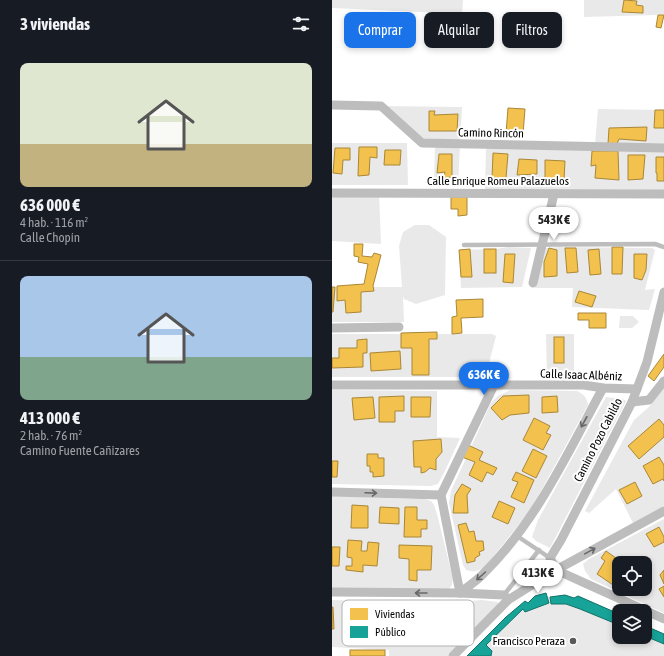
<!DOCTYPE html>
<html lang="es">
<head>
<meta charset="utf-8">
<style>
  :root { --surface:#171b24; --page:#242831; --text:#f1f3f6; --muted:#9ea1a6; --line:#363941; --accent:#1a73e8 }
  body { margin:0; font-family:"Asap Condensed",sans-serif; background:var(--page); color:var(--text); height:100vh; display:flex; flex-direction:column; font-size:15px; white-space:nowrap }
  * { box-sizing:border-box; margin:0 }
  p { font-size:13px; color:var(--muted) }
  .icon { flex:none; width:22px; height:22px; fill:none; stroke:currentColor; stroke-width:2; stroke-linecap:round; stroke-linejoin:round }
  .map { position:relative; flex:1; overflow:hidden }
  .panel { display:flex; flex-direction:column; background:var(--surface); width:332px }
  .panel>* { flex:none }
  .guide { position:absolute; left:12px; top:12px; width:260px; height:36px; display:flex; gap:8px }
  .buttons { position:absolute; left:280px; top:556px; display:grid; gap:8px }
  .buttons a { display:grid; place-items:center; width:40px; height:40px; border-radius:8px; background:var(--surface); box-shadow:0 2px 6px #0003; font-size:20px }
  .price { position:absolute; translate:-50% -34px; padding:0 9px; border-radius:14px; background:#fff; color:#222; font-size:13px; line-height:26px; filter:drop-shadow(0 1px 2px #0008) }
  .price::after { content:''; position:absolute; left:50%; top:24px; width:12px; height:9px; margin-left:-6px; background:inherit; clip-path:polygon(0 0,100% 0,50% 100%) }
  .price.current { background:var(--accent); color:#fff }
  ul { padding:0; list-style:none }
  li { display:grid; align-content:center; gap:8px; height:212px; padding:0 20px }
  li+li { border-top:1px solid var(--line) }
  li span { display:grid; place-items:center; height:124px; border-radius:8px; color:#555 }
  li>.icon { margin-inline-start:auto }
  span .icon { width:72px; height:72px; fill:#fffc; stroke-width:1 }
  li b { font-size:17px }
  h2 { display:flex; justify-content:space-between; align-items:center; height:48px; padding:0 20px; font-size:17px }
  .chip { padding:0 14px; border-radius:8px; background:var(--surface); box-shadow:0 2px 6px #0003; font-size:14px; line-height:36px }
  .chip.current { background:var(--accent); color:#fff }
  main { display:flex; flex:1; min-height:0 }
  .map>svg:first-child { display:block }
  .green { fill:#e9e9e9; fill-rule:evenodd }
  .homes { fill:#f2c14e; stroke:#a98737 }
  .public { fill:#17a398; stroke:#10726a }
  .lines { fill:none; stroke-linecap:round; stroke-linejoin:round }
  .service { stroke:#bdbdbd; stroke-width:4.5 }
  .minor { stroke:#bdbdbd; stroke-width:9 }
  .oneway { stroke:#686868 }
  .poi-dot { fill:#595959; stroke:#fff; stroke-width:1.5 }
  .labels { text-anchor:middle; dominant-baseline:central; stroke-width:4; stroke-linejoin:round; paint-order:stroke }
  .street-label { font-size:12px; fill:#000; stroke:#fff }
  .poi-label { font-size:12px; fill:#000; stroke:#fff; text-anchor:end }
  .key { fill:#fff; stroke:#b2b2b2; stroke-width:1 }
  .key-label { font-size:11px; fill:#000 }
</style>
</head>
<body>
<main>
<section class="panel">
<h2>3 viviendas<svg class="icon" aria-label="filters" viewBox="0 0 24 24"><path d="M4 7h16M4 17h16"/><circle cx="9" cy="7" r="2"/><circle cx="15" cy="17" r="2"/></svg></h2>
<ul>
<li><span style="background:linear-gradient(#dfe7d0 65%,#c2b280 0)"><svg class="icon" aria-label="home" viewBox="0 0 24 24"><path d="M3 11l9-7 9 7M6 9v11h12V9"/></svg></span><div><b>636 000 €</b><p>4 hab. · 116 m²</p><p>Calle Chopín</p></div></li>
<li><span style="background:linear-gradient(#a9c7e8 65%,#7fa58c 0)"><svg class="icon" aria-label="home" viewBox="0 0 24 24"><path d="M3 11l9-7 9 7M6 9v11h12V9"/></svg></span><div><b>413 000 €</b><p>2 hab. · 76 m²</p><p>Camino Fuente Cañizares</p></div></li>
</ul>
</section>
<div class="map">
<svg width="332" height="656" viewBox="0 0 332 656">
  <rect width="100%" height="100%" fill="#fff"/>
  <g class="green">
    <polygon points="0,0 131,0 130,14 0,8"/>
    <polygon points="252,0 332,0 332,14 324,15 252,17"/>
    <polygon points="49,106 130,107 126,186 102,186 103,144 90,143"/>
    <polygon points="266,109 332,110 332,145 263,144"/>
    <polygon points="0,143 75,143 76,185 0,185"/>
    <polygon points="154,148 332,151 332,190 153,189"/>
    <polygon points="0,193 47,193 49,244 0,241"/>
    <polygon points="83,225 97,225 114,237 113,295 84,304 72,299 71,296 72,322 0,322 0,287 70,287 67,246 71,232"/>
    <polygon points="176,247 199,248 190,287 129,288 127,250 164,249"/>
    <polygon points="228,247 320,248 323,250 313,290 323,289 317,310 240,307 241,288 203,288 213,248"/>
    <polygon points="288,316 301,316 307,322 300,328 287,328"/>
    <polygon points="0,334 160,334 164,336 154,375 151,377 0,377"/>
    <polygon points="214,334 242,334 242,376 215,378"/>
    <polygon points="332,387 332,506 301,523 284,489 257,513 253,511 302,420 317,407"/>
    <polygon points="0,390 105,391 105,437 128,438 112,473 106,484 99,486 0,484"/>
    <path d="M 178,390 L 245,391 C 253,395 254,397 256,405 L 198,511 L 155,564 C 148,571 143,573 134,570 L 131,565 L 117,503 L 119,491 L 159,403 L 166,396 Z"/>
    <polygon points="274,397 291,399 294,401 218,548 204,541 200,537 206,520"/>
    <polygon points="0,496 75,499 90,498 99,501 102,505 105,514 121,579 120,585 117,589 0,589"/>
    <path d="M 332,519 L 332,613 L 259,579 L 253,571 L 251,564 L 257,559 ZM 287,563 L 313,563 L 313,589 L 287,589 Z"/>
    <polygon points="214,593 215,597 233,595 242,598 246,596 287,614 287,637 313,637 313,628 315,629 316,627 332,634 332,656 135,656 174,617 193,601 196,603 203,596"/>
    <polygon points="0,600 113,603 150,600 166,602 167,605 116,656 57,656 57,650 0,647"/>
  </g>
  <g class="homes">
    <polygon points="292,0 305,1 304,5 311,6 311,13 290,12"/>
    <polygon points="326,15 332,15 329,28 324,27"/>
    <polygon points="176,108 193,109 191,134 174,133"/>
    <polygon points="323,110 332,110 332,128 322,128"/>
    <polygon points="97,111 103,111 102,115 126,114 125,131 97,131"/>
    <polygon points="315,127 314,141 287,139 285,144 276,144 277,128"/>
    <polygon points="27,147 45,147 45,158 38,157 37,175 26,176"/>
    <polygon points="3,148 18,148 18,160 11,160 10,174 1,173"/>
    <polygon points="53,150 69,150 68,165 52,165"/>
    <polygon points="260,151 286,151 287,180 263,178 264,165 259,166"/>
    <polygon points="161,153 176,154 174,178 160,178"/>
    <polygon points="107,154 120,154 120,177 112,178 113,172 105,173"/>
    <polygon points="296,155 313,155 311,179 296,180"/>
    <polygon points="324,157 332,157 332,181 325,181 325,173 324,173"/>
    <polygon points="187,159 205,160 205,174 185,175"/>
    <polygon points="213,160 233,161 232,180 213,180"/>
    <polygon points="119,197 135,197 135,215 126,216 126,209 119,209"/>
    <polygon points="22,244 31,244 30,256 40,257 42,253 49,255 41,286 42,291 29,292 29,312 14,313 13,300 5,301 5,286 32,284 36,264 26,262 27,257 22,256"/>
    <polygon points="280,247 291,247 290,274 280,274"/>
    <polygon points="217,248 225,250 225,276 212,277 212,262"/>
    <polygon points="233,248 244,248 246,272 235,273"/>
    <polygon points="138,249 140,277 129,277 127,250"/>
    <rect x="152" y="249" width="12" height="24"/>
    <polygon points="267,249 269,274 258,275 256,250"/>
    <polygon points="173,254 183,254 181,283 171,282"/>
    <polygon points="302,254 315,254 314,270 310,280 302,278"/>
    <polygon points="0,287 3,287 1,312 0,312"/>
    <polygon points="247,291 264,296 260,307 243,302"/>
    <polygon points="151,299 151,317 129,318 130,333 120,334 120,317 125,316 124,300"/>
    <polygon points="246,313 274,313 274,328 257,328 257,320 246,320"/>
    <polygon points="105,332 105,339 97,339 97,375 80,375 80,348 69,348 69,333"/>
    <rect x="222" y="337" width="10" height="26"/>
    <polygon points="35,339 35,353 31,353 31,367 0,368 0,358 7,358 7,348 25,348 25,340"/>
    <polygon points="68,351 69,369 39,371 38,353"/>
    <polygon points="332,354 332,367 322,381 316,376"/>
    <polygon points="197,395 197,413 178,415 170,420 159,408 171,396"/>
    <polygon points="72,396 72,411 63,411 63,422 47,422 47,397"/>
    <polygon points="225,396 226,412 210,413 210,397"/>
    <polygon points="41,397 43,418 22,420 20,398"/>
    <polygon points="79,397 99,397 98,417 79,417"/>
    <polygon points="202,418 218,426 214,433 219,435 211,450 191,440"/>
    <polygon points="327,419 332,425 332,437 307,459 296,446"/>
    <polygon points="109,439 110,452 104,459 104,470 98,468 93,472 89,473 89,467 82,467 81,441"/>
    <polygon points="136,445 151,452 147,460 165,468 161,475 155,472 150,482 137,475 143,462 130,457"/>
    <polygon points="201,449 215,456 204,478 190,471"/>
    <polygon points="35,454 46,454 46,458 52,458 52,476 41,477 41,472 38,472 38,466 35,466"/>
    <polygon points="327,457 332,465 332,481 331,479 321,484 311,466"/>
    <polygon points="0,461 6,461 5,477 0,477"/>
    <polygon points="184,472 202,480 192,503 179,497 186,482 180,480"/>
    <polygon points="303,482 310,496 295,504 287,490"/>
    <polygon points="130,484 139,489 135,495 136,513 121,513 123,495"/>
    <polygon points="167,501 183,508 176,524 160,517"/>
    <polygon points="20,505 36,506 36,528 19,528"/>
    <polygon points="48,507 67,508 67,524 47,523"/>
    <polygon points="73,507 85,507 85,520 95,520 95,529 89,529 89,537 72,537"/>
    <polygon points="134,523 137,532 142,531 144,541 151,541 152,550 147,552 148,555 143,558 143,561 135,563 126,525"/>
    <polygon points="327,527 332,537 332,542 322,547 314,534"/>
    <polygon points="16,540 30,541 29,551 35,551 36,542 47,543 45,566 31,565 31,572 14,570 14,566 20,566 20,558 15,557"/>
    <polygon points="67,545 100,546 99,570 85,570 85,581 77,580 77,559 67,558"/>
    <polygon points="0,547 8,547 7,566 0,566"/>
    <polygon points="274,551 291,563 287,563 287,582 284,587 265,574 273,561 269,558"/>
    <polygon points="332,570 332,584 328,575"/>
    <polygon points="332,586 332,597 327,589"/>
    <polygon points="0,607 1,607 2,629 0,629"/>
    <rect x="18" y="650" width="35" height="6"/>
  </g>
  <g class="public">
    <polygon points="214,593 217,603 193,612 191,609 154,645 160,651 159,656 135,656 174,617 193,601 196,603 203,596"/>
    <polygon points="233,595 242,598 246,596 287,614 287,625 248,609 234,604 219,604 218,597"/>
    <polygon points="316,627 332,634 332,644 313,636 313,628 316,629"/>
  </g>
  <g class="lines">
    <g class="service">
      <polyline points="132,245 323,244 332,247"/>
      <polyline points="185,536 218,558"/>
      <polyline points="172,595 207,550"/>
    </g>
    <g class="minor">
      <polyline points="0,105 49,106 90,143 332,148"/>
      <polyline points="0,193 332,194"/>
      <polyline points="201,283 222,194"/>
      <polyline points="0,328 67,327"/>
      <polyline points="0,385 252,385 271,388 305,389"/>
      <polyline points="300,402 317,400 332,381"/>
      <polyline points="0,492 109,495"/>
      <polyline points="224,570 218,558 229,540 300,402 315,362 332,292"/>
      <polyline points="224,570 332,619"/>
      <polyline points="0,592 128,593 172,595 176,600"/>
      <path d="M 128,593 C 136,586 145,581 152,573 C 205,521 236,452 271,388"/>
      <polyline points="128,593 109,495 162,385"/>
      <polyline points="121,656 176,600 224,570 332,511"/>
    </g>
  </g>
  <defs><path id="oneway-shaft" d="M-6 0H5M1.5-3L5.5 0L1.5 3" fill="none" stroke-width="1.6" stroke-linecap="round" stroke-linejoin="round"/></defs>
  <g class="oneway">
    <use href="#oneway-shaft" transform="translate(252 422) rotate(119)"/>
    <use href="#oneway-shaft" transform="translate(39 493) rotate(2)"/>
    <use href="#oneway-shaft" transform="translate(258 551) rotate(-29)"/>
    <use href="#oneway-shaft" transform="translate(149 576) rotate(138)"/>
    <use href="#oneway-shaft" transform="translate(89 593) rotate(-180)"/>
  </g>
  <circle class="poi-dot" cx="241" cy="641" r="4"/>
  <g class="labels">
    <g class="street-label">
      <text transform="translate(159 133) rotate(1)">Camino Rincón</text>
      <text x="166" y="181">Calle Enrique Romeu Palazuelos</text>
      <text transform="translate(249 375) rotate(2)">Calle Isaac Albéniz</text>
      <text transform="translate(266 440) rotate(-63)">Camino Pozo Cabildo</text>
    </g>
    <g class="poi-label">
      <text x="233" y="641">Francisco Peraza</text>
    </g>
  </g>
  <rect x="10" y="600" width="132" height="46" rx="6" class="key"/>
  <rect x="18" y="608" width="18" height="12" fill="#f2c14e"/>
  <rect x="18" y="626" width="18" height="12" fill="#17a398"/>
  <g class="key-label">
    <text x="43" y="618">Viviendas</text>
    <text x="43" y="636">Público</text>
  </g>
</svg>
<div class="buttons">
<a><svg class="icon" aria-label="locate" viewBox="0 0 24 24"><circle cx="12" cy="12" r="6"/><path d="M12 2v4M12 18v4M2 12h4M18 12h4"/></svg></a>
<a><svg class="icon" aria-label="layers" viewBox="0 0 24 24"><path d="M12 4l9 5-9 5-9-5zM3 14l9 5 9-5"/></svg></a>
</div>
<b class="price" style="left:222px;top:241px">543K €</b>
<b class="price current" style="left:152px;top:396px">636K €</b>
<b class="price" style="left:206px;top:594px">413K €</b>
<div class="guide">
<a class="chip current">Comprar</a>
<a class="chip">Alquilar</a>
<a class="chip">Filtros</a>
</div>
</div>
</main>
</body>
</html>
